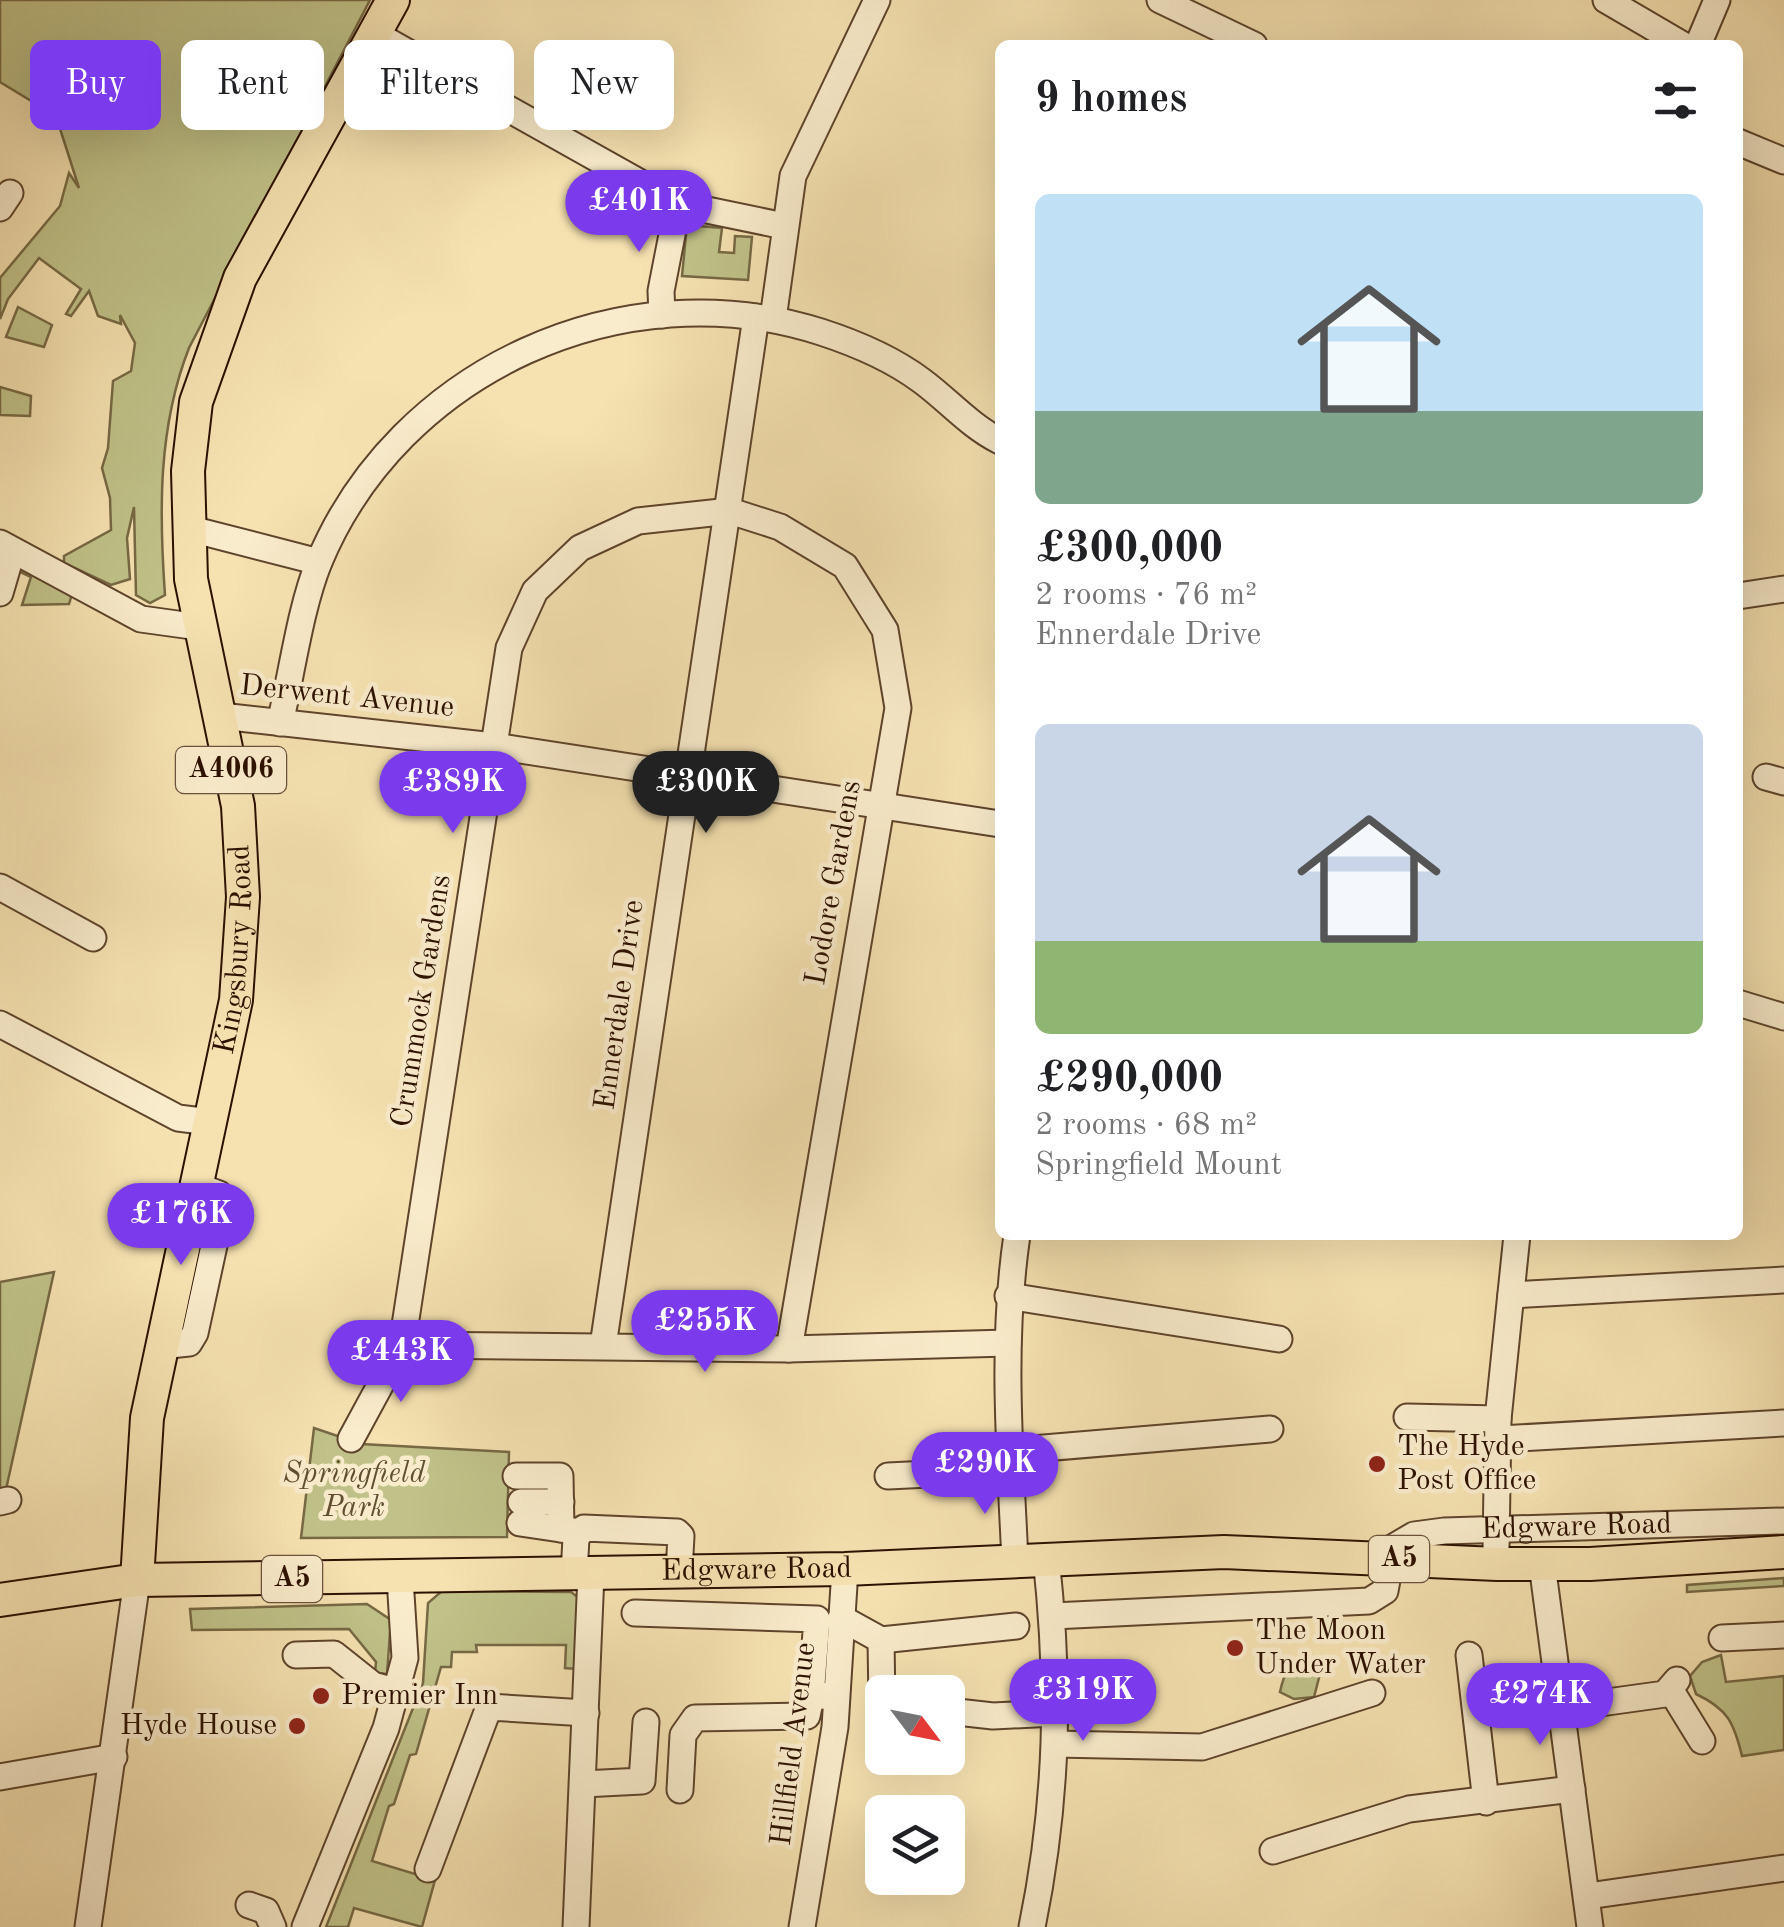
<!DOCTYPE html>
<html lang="en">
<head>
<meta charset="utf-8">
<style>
  :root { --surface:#fff; --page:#f2f2f2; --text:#202124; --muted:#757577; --accent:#7c3aed }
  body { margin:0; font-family:"Old Standard TT",serif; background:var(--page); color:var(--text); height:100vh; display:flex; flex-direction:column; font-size:38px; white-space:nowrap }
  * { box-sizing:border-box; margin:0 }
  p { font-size:32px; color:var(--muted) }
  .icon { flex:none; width:55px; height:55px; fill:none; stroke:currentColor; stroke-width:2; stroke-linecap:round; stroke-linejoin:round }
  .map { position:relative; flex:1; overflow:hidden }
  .side { position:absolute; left:995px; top:40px; width:748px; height:1200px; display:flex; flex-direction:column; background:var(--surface); border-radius:15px; box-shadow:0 10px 40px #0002 }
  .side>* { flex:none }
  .guide { position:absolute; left:30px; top:40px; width:815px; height:90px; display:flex; gap:20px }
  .needle { width:65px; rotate:122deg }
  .buttons { position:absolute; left:865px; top:1675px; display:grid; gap:20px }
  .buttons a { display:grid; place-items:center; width:100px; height:100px; border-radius:15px; background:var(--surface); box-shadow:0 10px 40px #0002; font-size:50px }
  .price { position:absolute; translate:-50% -85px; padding:0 22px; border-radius:35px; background:var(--accent); color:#fff; font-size:32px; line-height:65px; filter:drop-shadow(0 2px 5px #0008) }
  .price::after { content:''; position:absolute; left:50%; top:60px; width:30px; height:22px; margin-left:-15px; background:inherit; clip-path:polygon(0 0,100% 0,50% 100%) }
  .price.on { background:#222; color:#fff }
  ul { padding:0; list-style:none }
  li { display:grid; align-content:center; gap:20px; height:530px; padding:0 40px }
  li span { display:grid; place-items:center; height:310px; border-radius:15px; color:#555 }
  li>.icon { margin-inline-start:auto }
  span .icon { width:180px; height:180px; fill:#fffc; stroke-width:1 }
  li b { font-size:42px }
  h2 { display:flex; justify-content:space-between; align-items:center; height:120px; padding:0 40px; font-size:42px }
  .chip { padding:0 35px; border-radius:15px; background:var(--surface); box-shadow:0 10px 40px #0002; font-size:35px; line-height:90px }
  .chip.on { background:var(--accent); color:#fff }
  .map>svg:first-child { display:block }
  .green { fill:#c0c289; stroke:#766944; stroke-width:2.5 }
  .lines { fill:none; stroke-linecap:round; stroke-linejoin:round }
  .minor-casing { stroke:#5e442c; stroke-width:29 }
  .major-casing { stroke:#2c1000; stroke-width:36 }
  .minor { stroke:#f9eccc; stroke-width:25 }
  .major { stroke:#f6e2b1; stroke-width:32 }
  .poi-dot { fill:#8f2418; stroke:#f9eccc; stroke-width:4 }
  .labels { text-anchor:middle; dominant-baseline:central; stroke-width:9; stroke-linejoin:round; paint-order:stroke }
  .shield { fill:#f9eccc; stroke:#6a523d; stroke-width:2.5 }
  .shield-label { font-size:28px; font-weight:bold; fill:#2c1000 }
  .street-label { font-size:30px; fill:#2c1000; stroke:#f9eccc }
  .poi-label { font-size:30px; fill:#2c1000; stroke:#f9eccc; text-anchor:start }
  .park-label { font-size:30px; font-style:italic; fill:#604e30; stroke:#f9eccc }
</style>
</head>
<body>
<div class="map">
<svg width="1784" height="1927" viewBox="0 0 1784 1927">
  <rect width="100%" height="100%" fill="#f6e2b1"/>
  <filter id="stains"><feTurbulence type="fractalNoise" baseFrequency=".002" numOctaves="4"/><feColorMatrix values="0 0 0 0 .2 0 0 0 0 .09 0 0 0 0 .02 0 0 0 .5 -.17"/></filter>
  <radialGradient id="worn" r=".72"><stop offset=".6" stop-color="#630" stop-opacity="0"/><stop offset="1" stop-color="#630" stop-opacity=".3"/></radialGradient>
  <g class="green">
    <path d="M 0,0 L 370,0 L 189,348 C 158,427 159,511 165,595 L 150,603 L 136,595 L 134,507 L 127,538 L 130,579 L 111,585 L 64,563 L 64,556 L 111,530 L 110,498 L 102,468 L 108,448 L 113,381 L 131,371 L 135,343 L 120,315 L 121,324 L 98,316 L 89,291 L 71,316 L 66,314 L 81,289 L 39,258 L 8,299 L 0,319 L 0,278 L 60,206 L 69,173 L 79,188 L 56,116 L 0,82 Z"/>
    <polygon points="687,225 722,228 719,252 734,253 735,236 752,237 748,280 682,276"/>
    <polygon points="18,307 52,325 44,347 6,337"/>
    <polygon points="0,387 31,396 30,416 0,415"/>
    <polygon points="17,561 72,594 69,604 22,605 31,577 14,569"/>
    <polygon points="54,1272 5,1494 0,1495 0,1282"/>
    <polygon points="314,1428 361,1444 509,1452 507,1537 301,1538"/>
    <polygon points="1784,1578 1784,1586 1687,1592 1687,1585"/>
    <polygon points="442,1591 571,1592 579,1598 575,1669 565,1668 566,1645 476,1645 477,1652 452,1652 451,1667 441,1667 416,1754 410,1755 394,1804 389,1806 372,1861 435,1880 422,1927 354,1908 348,1927 326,1927 423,1683 428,1603"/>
    <polygon points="367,1604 391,1620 387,1674 375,1673 376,1662 349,1629 192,1630 190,1609"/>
    <path d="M 1721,1655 L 1726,1682 L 1784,1676 L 1784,1750 L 1742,1756 C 1734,1723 1728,1709 1696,1694 L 1690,1676 L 1702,1662 Z"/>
    <path d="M 1310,1659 L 1322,1666 L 1314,1697 L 1294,1699 L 1280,1692 C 1284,1673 1289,1660 1310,1659 Z"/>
  </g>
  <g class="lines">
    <g class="minor-casing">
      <g id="minor">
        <polyline points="1160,0 1254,45"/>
        <polyline points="1606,0 1683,45"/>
        <polyline points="375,34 678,204 784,226"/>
        <polyline points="1698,45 1717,0"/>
        <polyline points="1738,142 1784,161"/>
        <polyline points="0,208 10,193"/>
        <polyline points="662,315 661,291 678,204"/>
        <polyline points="773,319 793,176 877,0"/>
        <polyline points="187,528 319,562"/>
        <polyline points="0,543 141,619 199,627"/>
        <polyline points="0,593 12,552"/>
        <polyline points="1738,596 1784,589"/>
        <polyline points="221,716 494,746 1000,824"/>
        <path d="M 280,723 C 292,673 300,609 319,562 C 399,370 623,268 821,332 C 855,343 894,360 922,381 C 949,401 970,426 1000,441"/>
        <polyline points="1766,777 1784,782"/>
        <polyline points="0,887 93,938"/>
        <polyline points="1738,1003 1784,1017"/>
        <polyline points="0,1024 178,1118 210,1122"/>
        <polyline points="1511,1295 1784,1280"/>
        <polyline points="1008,1296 1279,1339"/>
        <polyline points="402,1345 789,1349 1008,1343"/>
        <polyline points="160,1346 189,1343 195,1333 223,1204 219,1194 195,1185"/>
        <polyline points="603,1346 756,317"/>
        <polyline points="1407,1417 1498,1419"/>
        <polyline points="351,1439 402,1345 509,648 535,591 580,548 638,521 730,511 780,527 845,566 885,630 898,708 789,1349"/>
        <polyline points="1500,1439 1784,1423"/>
        <polyline points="1008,1451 1270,1429"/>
        <polyline points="516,1476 560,1476 561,1529"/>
        <polyline points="888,1476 1010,1470"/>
        <polyline points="0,1502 8,1500"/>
        <polyline points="521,1502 561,1502"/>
        <polyline points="520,1523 574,1531"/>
        <polyline points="1496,1549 1498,1419 1517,1235"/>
        <path id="s1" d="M 1375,1558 L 1414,1535 L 1444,1531 L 1784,1521"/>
        <path d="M 1015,1561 C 1010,1452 1001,1343 1017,1235"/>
        <polyline points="1542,1564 1590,1927"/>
        <polyline points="574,1574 576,1538 584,1528 677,1532 681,1536 679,1572"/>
        <polyline points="635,1613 817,1619 811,1697 836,1695"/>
        <polyline points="1053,1616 1369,1601 1385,1591 1391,1558"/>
        <polyline points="841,1618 881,1640 1016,1626"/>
        <polyline points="1722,1638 1784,1635"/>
        <polyline points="881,1640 882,1705"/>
        <polyline points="296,1655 334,1654 373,1685 395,1691"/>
        <polyline points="1469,1655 1486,1802"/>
        <polyline points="1670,1689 1702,1741"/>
        <polyline points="1564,1708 1665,1694 1677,1680"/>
        <polyline points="948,1711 993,1716 1054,1713"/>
        <polyline points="1055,1744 1202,1747 1372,1693"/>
        <polyline points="0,1777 114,1757"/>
        <polyline points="583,1784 642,1781 646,1722"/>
        <polyline points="680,1790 683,1735 695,1718 807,1716 811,1697"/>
        <polyline points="1273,1851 1409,1809 1572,1789"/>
        <polyline points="428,1869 489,1707 586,1713"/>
        <polyline points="1588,1896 1784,1868"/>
        <polyline points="249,1905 266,1911 273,1927"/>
        <polyline points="88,1927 137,1580"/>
        <polyline points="305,1927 386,1728 405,1658 400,1578"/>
        <polyline points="576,1927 591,1574"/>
        <polyline points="802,1927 835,1727 845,1569"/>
        <path d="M 1032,1927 C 1058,1800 1060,1686 1046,1557"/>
      </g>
    </g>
    <g class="major-casing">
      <g id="major">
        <path id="s2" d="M 137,1580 L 147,1418 L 236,1000 L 243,897 L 238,806 L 191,579 L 188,471 L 196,402 L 240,278 L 393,0"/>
        <path id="s3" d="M 0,1600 L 137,1580 L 845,1569 L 1224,1552 L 1497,1564 L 1590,1564 L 1784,1552"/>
      </g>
    </g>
    <use href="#minor" class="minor"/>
    <use href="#major" class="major"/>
  </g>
  <g class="poi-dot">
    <circle cx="1377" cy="1464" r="10"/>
    <circle cx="1235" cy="1648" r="10"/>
    <circle cx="321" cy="1696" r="10"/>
    <circle cx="297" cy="1726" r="10"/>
  </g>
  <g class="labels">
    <g class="shield">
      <rect x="176" y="747" width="110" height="46" rx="8"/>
      <rect x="1369" y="1536" width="60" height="46" rx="8"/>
      <rect x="262" y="1556" width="60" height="46" rx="8"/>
    </g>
    <g class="shield-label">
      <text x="231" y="770">A4006</text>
      <text x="1399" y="1559">A5</text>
      <text x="292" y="1579">A5</text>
    </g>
    <g class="street-label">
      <text transform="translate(347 697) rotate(6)">Derwent Avenue</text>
      <text transform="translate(834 883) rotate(-80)">Lodore Gardens</text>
      <text stroke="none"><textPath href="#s2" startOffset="640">Kingsbury Road</textPath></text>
      <text transform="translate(422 1001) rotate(-81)">Crummock Gardens</text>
      <text transform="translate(620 1005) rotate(-82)">Ennerdale Drive</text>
      <text stroke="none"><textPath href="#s1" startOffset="208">Edgware Road</textPath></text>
      <text stroke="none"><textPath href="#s3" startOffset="758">Edgware Road</textPath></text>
      <text transform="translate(794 1744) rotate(-83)">Hillfield Avenue</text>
    </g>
    <g class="poi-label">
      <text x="1397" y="1447">The Hyde<tspan x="1397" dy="34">Post Office</tspan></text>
      <text x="1255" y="1631">The Moon<tspan x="1255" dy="34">Under Water</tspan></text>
      <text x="341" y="1696">Premier Inn</text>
      <text x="277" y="1726" text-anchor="end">Hyde House</text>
    </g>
    <g class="park-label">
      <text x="354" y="1474">Springfield<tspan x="354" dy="34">Park</tspan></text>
    </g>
  </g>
  <rect width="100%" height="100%" filter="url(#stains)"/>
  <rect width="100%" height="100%" fill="url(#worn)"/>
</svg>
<div class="buttons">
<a><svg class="needle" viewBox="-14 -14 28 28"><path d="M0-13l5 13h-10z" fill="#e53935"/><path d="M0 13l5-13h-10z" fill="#757577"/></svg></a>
<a><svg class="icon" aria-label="layers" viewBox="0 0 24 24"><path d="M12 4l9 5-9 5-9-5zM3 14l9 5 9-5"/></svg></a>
</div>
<b class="price" style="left:639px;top:255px">£401K</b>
<b class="price" style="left:453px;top:836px">£389K</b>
<b class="price on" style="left:706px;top:836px">£300K</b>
<b class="price" style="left:181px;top:1268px">£176K</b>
<b class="price" style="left:705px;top:1375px">£255K</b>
<b class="price" style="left:401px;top:1405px">£443K</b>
<b class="price" style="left:985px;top:1517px">£290K</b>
<b class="price" style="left:1083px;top:1744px">£319K</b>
<b class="price" style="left:1540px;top:1748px">£274K</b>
<div class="guide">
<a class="chip on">Buy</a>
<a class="chip">Rent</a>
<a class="chip">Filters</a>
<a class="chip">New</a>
</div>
<section class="side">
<h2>9 homes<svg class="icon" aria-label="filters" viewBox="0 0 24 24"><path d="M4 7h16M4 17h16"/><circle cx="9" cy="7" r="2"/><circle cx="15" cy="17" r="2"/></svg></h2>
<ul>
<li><span style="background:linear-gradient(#bfe0f5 70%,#7fa58c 0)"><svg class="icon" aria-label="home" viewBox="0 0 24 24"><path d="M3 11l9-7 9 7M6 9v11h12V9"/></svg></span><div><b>£300,000</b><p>2 rooms · 76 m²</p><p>Ennerdale Drive</p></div></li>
<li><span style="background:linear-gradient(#c9d6e8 70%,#8fb573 0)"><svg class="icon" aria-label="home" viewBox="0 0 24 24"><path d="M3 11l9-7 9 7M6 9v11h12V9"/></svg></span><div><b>£290,000</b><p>2 rooms · 68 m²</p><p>Springfield Mount</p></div></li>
</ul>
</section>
</div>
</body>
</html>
